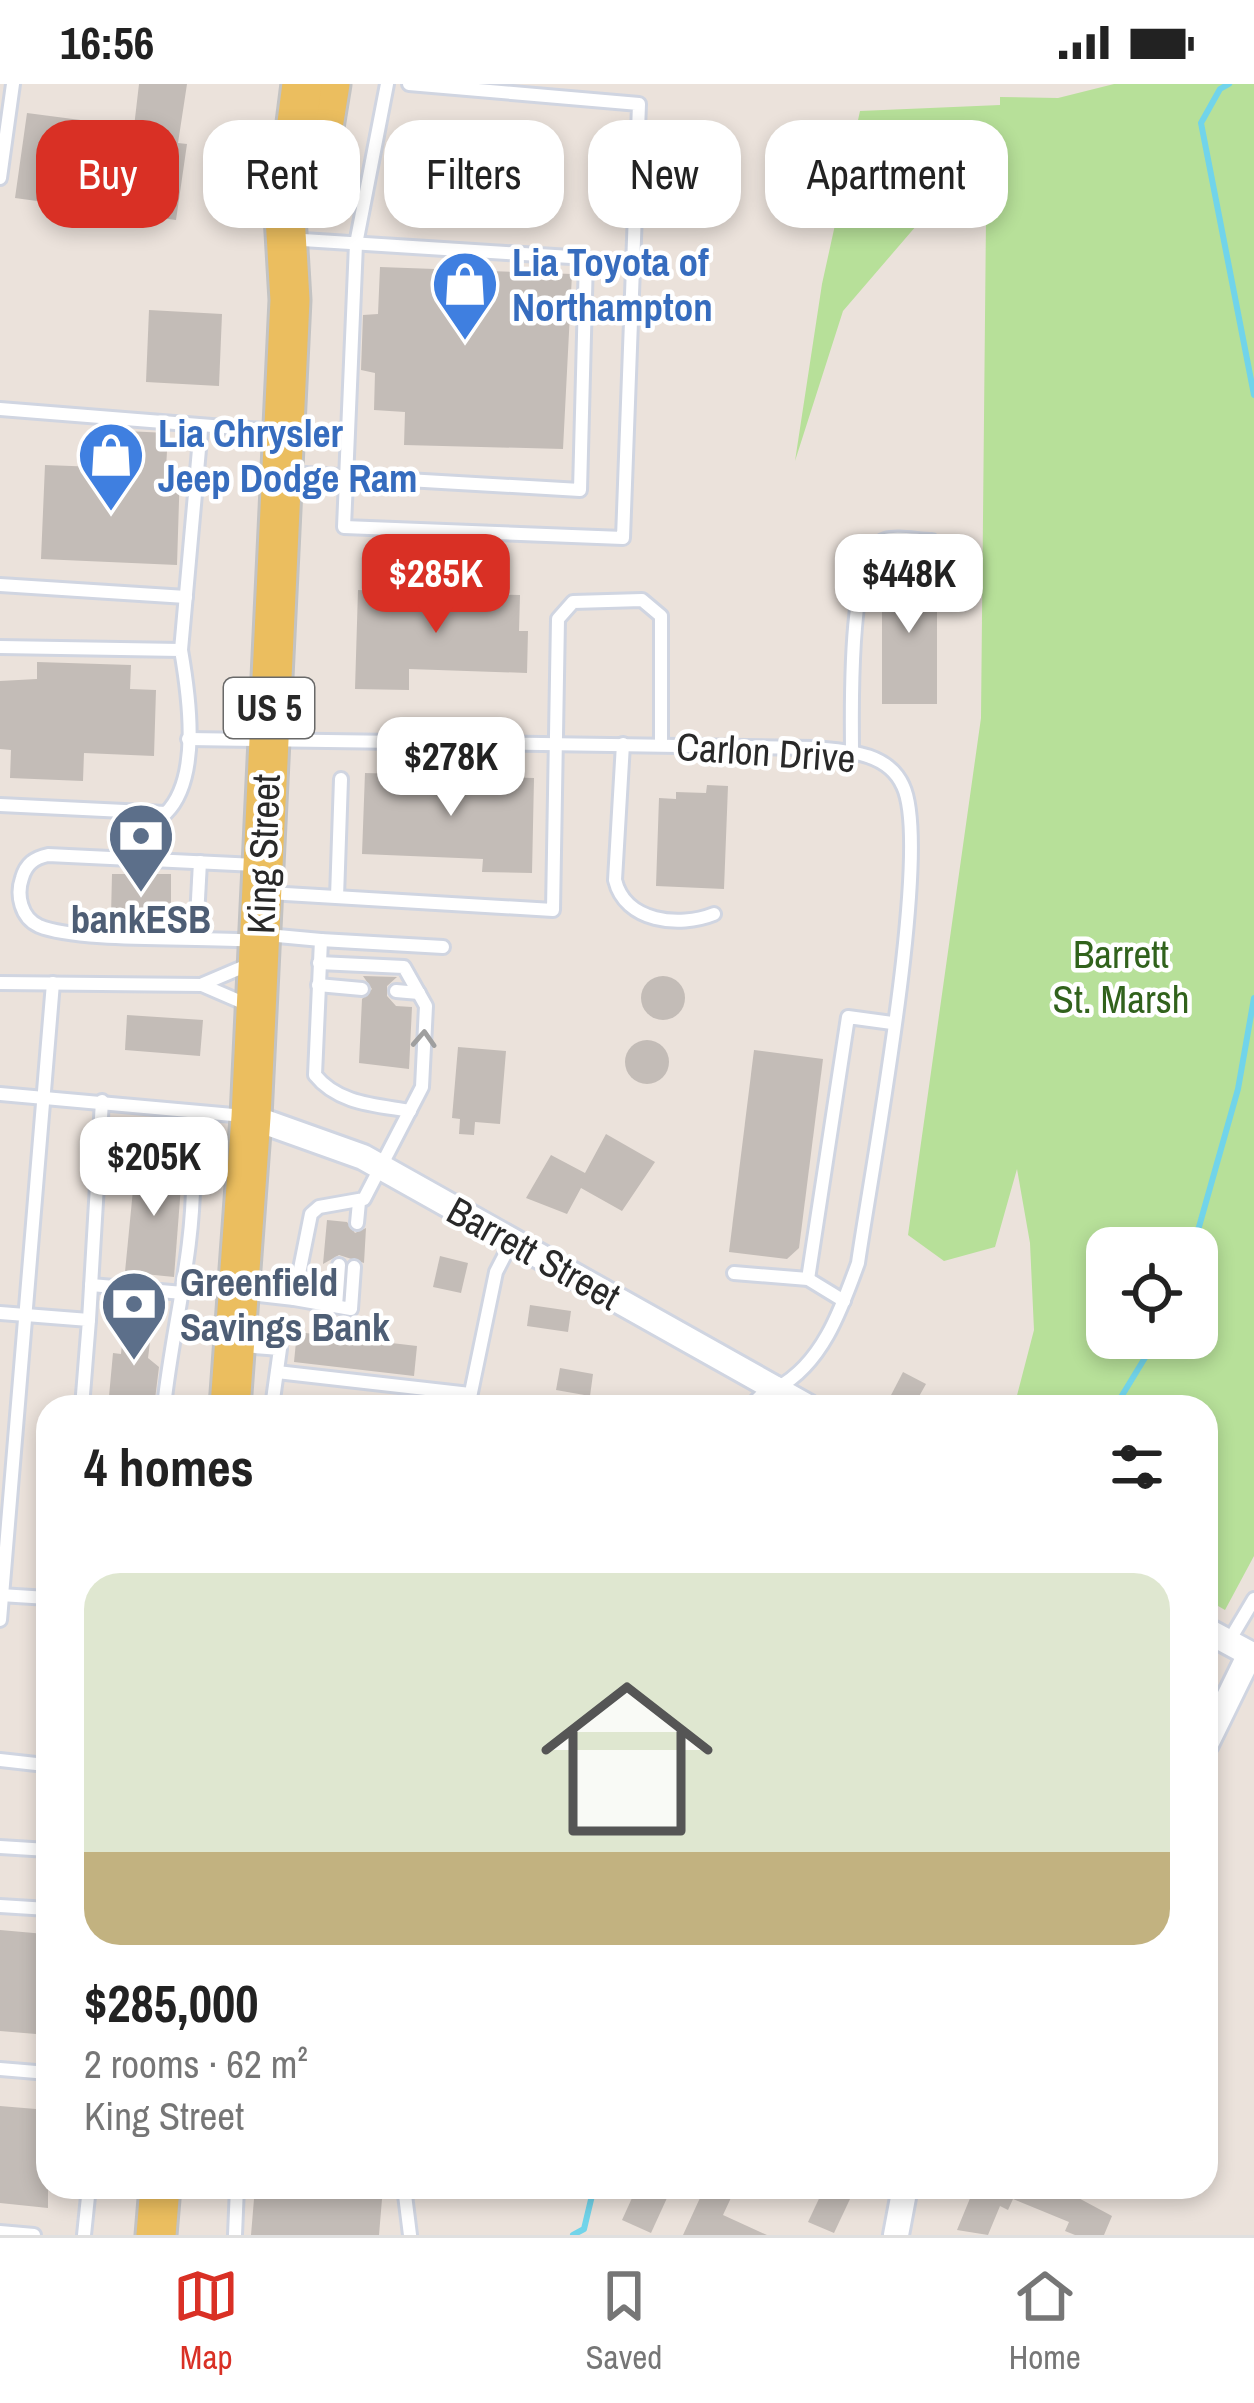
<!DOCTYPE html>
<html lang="en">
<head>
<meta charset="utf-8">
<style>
  :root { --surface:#fff; --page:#f2f2f2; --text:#222; --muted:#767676; --line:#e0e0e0; --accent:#d93025 }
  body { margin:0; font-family:"Archivo Narrow",sans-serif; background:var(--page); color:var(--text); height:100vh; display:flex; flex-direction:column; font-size:45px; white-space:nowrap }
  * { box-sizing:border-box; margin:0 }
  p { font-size:39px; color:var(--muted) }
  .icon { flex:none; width:66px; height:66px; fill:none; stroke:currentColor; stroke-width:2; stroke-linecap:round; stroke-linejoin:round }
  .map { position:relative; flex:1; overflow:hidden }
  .details { position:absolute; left:36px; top:1311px; width:1182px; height:804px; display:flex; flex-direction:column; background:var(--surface); border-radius:36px; box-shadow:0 6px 18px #0003 }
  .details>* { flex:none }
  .top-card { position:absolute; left:36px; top:36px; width:1182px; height:108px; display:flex; gap:24px }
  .controls { position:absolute; left:1086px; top:1143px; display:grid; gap:24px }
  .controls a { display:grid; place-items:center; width:132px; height:132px; border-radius:24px; background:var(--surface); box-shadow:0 6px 18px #0003; font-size:60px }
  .price { position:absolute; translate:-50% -102px; padding:0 27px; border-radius:24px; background:#fff; color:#222; font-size:39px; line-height:78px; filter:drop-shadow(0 3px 6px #0008) }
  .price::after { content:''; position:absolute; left:50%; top:72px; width:36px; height:27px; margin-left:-18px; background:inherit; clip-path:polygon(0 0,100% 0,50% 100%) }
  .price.active { background:var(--accent); color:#fff }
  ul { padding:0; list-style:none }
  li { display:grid; align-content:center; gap:24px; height:636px; padding:0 48px }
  li span { display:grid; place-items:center; height:372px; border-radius:36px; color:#555 }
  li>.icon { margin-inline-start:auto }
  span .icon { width:216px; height:216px; fill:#fffc; stroke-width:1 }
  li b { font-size:51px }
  h2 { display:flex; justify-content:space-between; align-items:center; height:144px; padding:0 48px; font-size:51px }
  .tag { padding:0 42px; border-radius:36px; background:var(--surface); box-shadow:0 6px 18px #0003; font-size:42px; line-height:108px }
  .tag.active { background:var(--accent); color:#fff }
  .status { display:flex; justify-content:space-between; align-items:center; height:84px; padding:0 60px; background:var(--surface); direction:ltr }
  .status svg { height:33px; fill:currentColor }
  .menu { display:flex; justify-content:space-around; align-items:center; height:168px; border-top:3px solid var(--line); background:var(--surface); font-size:33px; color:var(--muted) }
  .menu a { display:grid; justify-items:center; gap:6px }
  .menu .active { color:var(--accent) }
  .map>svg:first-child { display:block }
  .green { fill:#b7e099; fill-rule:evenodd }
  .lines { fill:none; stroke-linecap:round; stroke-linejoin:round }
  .stream { stroke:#71d4ea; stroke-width:6 }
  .building { fill:#c3bcb7 }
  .service-casing { stroke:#d0d5e1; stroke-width:18 }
  .minor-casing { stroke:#d0d5e1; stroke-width:30 }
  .primary-casing { stroke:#c3c3c3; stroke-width:45 }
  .service { stroke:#fff; stroke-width:12 }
  .minor { stroke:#fff; stroke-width:24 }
  .primary { stroke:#ebbe5f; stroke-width:39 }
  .oneway { stroke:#9f9f9f }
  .labels { text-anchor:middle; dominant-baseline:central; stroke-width:9; stroke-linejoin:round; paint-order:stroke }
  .shield { fill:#fff; stroke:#696969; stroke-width:3 }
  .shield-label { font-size:36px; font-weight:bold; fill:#292929 }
  .shop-label { font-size:39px; font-weight:bold; fill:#366cbe; stroke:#fff; text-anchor:start }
  .street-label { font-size:39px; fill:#292929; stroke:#fff }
  .service-label { font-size:39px; font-weight:bold; fill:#4e5e75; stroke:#fff }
  .park-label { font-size:39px; fill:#31621c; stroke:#fff }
</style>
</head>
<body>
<div class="status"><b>16:56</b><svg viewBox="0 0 49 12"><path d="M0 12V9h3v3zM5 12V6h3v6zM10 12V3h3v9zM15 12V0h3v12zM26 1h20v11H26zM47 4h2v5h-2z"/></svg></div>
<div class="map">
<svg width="1254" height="2151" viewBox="0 0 1254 2151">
  <rect width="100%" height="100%" fill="#ebe2db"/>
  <path class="green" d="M 1114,0 L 1254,0 L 1254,1472 L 1225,1526 L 1206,1515 L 1206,1323 L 1014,1323 L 1034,1246 L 1030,1159 L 1017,1085 L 995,1163 L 944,1177 L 908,1151 L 981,634 L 986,134 L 941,113 L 843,227 L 795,377 L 822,200 L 860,27 L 1000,21 L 1000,13 L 1058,14 ZM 1107,1164 L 1197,1164 L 1197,1254 L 1107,1254 Z"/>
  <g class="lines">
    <g class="stream">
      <polyline points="1229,0 1220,5 1201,39 1254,311"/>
      <polyline points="1193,1164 1238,1005 1254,914"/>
      <polyline points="1115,1323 1157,1254"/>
      <polyline points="573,2151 584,2145 594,2103"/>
    </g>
  </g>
  <g class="building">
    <polygon points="139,0 187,0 178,59 187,60 176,136 15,114 27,29 134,43"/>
    <polygon points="380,183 572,190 563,365 404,361 405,328 374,326 375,289 361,286 363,231 378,230"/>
    <polygon points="149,226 222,230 219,302 146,298"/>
    <polygon points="125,347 168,349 166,385 180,385 177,481 41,475 45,381 124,384"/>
    <rect x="882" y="485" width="55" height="135"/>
    <polygon points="358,506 520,511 519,547 528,547 527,589 409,585 409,606 355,605"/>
    <polygon points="37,578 131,581 130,605 156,606 154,672 84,669 83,697 10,694 11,666 0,665 0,597 37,595"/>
    <polygon points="365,689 534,694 532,789 482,788 483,775 362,770"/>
    <polygon points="707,701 728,702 724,805 656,802 659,714 676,715 676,708 706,709"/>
    <polygon points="112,790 171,790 171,833 149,833 149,842 130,842 130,832 111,832"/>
    <polygon points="363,892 397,893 387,902 387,912 396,922 412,923 409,985 359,979 362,915 372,905"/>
    <circle cx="663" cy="914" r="22"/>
    <polygon points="127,931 203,936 200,972 125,966"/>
    <circle cx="647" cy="978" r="22"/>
    <polygon points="458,963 506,967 500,1040 475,1038 474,1051 459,1050 460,1035 452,1034"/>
    <polygon points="754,966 823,975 799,1164 787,1175 729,1168"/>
    <polygon points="606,1050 655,1078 622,1127 581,1104 567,1130 526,1114 551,1071 585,1089"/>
    <polygon points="136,1075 175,1078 182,1089 174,1193 125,1188"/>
    <polygon points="327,1136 347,1138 355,1149 366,1144 364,1179 339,1171 323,1180"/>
    <polygon points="440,1172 468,1179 461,1209 433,1203"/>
    <polygon points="530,1221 571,1227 568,1248 527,1242"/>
    <polygon points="124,1239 152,1242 148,1274 159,1283 154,1323 108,1323 113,1269 121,1270"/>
    <polygon points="297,1248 417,1262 414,1292 294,1278"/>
    <polygon points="560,1284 593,1290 590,1312 556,1306"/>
    <polygon points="903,1288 926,1300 913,1323 889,1315"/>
    <polygon points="0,1846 45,1850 48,1951 0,1947"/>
    <polygon points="0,2022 48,2026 48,2124 0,2119"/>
    <polygon points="255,2103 383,2103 379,2151 251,2151"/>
    <polygon points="637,2103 672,2103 651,2149 622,2136"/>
    <polygon points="705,2103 736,2103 723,2131 767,2151 683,2151"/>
    <polygon points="985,2103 1058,2103 1112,2132 1104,2151 1075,2151 1065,2147 1069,2138 1013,2115 1008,2126 1000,2122 988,2151 957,2146 973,2107 981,2111"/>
    <polygon points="824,2104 850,2115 834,2149 808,2138"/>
  </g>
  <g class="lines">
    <g class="service-casing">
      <g id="service">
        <polyline points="387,0 356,160 344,443 623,454 639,20 409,0"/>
        <polyline points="0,94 13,0"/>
        <polyline points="0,325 275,347"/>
        <polyline points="287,389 580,406 586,174 303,156"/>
        <polyline points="0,501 186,513"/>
        <path d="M 0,563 L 181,566 C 189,612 201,694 166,729 L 0,721"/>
        <polyline points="181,566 201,343"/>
        <path d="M 188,655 L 815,664 C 847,667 888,668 903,702 C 933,765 870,1093 858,1179 C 841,1226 822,1280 777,1304"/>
        <path d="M 623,660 L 615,796 C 625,838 679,844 714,830"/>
        <path d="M 852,667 C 852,632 847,468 885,456 C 897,452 919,457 932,457"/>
        <polyline points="269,809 553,826 558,535 573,518 642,516 661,532 661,661"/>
        <polyline points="337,813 341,695"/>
        <path d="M 267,851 L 321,856 L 315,991 C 338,1020 376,1021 410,1027"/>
        <polyline points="196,852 200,778"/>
        <polyline points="321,856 443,863"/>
        <path d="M 255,857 C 203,852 80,859 39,842 C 21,834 16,811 22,794 C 26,780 34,774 48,771 L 256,781"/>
        <polyline points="319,879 404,883 426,922 422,1003 364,1115 319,1123 311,1130 294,1215 351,1225 354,1183"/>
        <polyline points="0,899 202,901 246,920"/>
        <polyline points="203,900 250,880"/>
        <polyline points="318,901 362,905"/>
        <polyline points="396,907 419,909"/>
        <polyline points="0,1010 244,1032"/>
        <path d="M 98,1062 L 181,1068 L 193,1086 C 195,1166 172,1244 164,1323"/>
        <polyline points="357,1139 359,1118"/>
        <polyline points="734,1189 808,1195 844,1217"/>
        <polyline points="808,1195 848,933 892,939"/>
        <polyline points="91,1201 183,1209"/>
        <polyline points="242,1209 294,1215"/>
        <polyline points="336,1222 339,1181"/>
        <polyline points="0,1229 89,1236 82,1323"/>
        <polyline points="89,1236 102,1017"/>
        <polyline points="242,1262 280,1265 272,1323"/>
        <polyline points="277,1288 470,1310"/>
        <polyline points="468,1323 496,1188 512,1157"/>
        <polyline points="0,1511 48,1514"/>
        <polyline points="0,1536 53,899"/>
        <polyline points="1229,1557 1254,1515"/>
        <polyline points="0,1676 45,1681 48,1634"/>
        <polyline points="0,1763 48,1766"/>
        <polyline points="0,1822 48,1825"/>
        <polyline points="0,1985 48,1989"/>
        <polyline points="404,2103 410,2151"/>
        <polyline points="0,2148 34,2151"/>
        <polyline points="84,2151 89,2103"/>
        <polyline points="235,2151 237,2103"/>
      </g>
    </g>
    <g class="minor-casing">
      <g id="minor">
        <polyline points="251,1033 363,1073 808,1323"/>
        <polyline points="758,1323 776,1305"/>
        <polyline points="1206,1546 1254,1572"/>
        <polyline points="1206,1660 1250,1570"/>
        <polyline points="896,2151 905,2103"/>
      </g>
    </g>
    <g class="primary-casing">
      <g id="primary">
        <polyline points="312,111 330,0"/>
        <polyline points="230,1323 251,1033 290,216 285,132 302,0"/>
        <polyline points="156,2151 160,2103"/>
      </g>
    </g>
    <use href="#service" class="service"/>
    <use href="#minor" class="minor"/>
    <use href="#primary" class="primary"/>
  </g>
  <defs><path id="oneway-chevron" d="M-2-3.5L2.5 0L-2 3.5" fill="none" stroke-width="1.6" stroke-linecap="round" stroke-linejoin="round" transform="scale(3)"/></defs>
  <use class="oneway" href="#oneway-chevron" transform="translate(424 955) rotate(-87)"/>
  <defs>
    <g id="shop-pin" transform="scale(3.45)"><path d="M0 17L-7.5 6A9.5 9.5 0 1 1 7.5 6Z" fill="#3f7fe0" stroke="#fff"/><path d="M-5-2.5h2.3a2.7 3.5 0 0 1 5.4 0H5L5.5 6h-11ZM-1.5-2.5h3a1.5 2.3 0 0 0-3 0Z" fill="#fff"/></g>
    <g id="bank-pin" transform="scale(3.45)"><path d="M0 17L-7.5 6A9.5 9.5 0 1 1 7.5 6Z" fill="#5c6f8a" stroke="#fff"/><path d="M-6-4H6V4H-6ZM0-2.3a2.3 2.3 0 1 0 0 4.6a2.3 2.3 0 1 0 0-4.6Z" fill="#fff"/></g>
  </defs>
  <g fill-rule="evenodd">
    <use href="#shop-pin" x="465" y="200"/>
    <use href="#shop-pin" x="111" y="371"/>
    <use href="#bank-pin" x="141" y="752"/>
    <use href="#bank-pin" x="134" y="1220"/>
  </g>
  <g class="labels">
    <rect class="shield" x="224" y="594" width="90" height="60" rx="9"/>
    <g class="shield-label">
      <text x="269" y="624">US 5</text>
    </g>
    <g class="shop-label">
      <text x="512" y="178">Lia Toyota of<tspan x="512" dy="45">Northampton</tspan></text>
      <text x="158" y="349">Lia Chrysler<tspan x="158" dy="45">Jeep Dodge Ram</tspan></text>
    </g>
    <g class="street-label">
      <text transform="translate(766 668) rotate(4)">Carlon Drive</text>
      <text transform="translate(263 770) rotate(-88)">King Street</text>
      <text transform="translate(534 1169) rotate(29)">Barrett Street</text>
    </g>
    <g class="service-label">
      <text x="141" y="835">bankESB</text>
      <text x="180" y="1198" text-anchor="start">Greenfield<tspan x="180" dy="45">Savings Bank</tspan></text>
    </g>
    <g class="park-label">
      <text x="1121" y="870">Barrett<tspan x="1121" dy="45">St. Marsh</tspan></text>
    </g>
  </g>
</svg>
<div class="controls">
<a><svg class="icon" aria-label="locate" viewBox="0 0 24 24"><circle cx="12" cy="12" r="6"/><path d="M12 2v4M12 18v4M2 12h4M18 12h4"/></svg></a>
</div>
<b class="price active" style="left:436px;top:552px">$285K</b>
<b class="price" style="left:909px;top:552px">$448K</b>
<b class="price" style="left:451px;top:735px">$278K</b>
<b class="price" style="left:154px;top:1135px">$205K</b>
<div class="top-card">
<a class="tag active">Buy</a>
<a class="tag">Rent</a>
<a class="tag">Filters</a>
<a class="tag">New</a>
<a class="tag">Apartment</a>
</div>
<section class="details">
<h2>4 homes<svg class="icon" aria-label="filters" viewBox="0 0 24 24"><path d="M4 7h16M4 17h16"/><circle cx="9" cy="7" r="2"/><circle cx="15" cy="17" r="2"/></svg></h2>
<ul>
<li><span style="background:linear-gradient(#dfe7d0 75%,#c2b280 0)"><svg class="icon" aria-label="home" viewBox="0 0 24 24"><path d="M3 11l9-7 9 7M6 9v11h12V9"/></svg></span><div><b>$285,000</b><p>2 rooms · 62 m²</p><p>King Street</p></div></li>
</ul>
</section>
</div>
<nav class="menu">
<a class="active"><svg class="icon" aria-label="map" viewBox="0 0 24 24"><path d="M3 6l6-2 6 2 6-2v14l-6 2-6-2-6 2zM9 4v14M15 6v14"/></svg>Map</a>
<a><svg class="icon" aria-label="saved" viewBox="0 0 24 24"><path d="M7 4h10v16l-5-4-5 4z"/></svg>Saved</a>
<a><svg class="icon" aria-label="home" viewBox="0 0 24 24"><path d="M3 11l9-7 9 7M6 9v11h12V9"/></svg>Home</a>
</nav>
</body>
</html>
